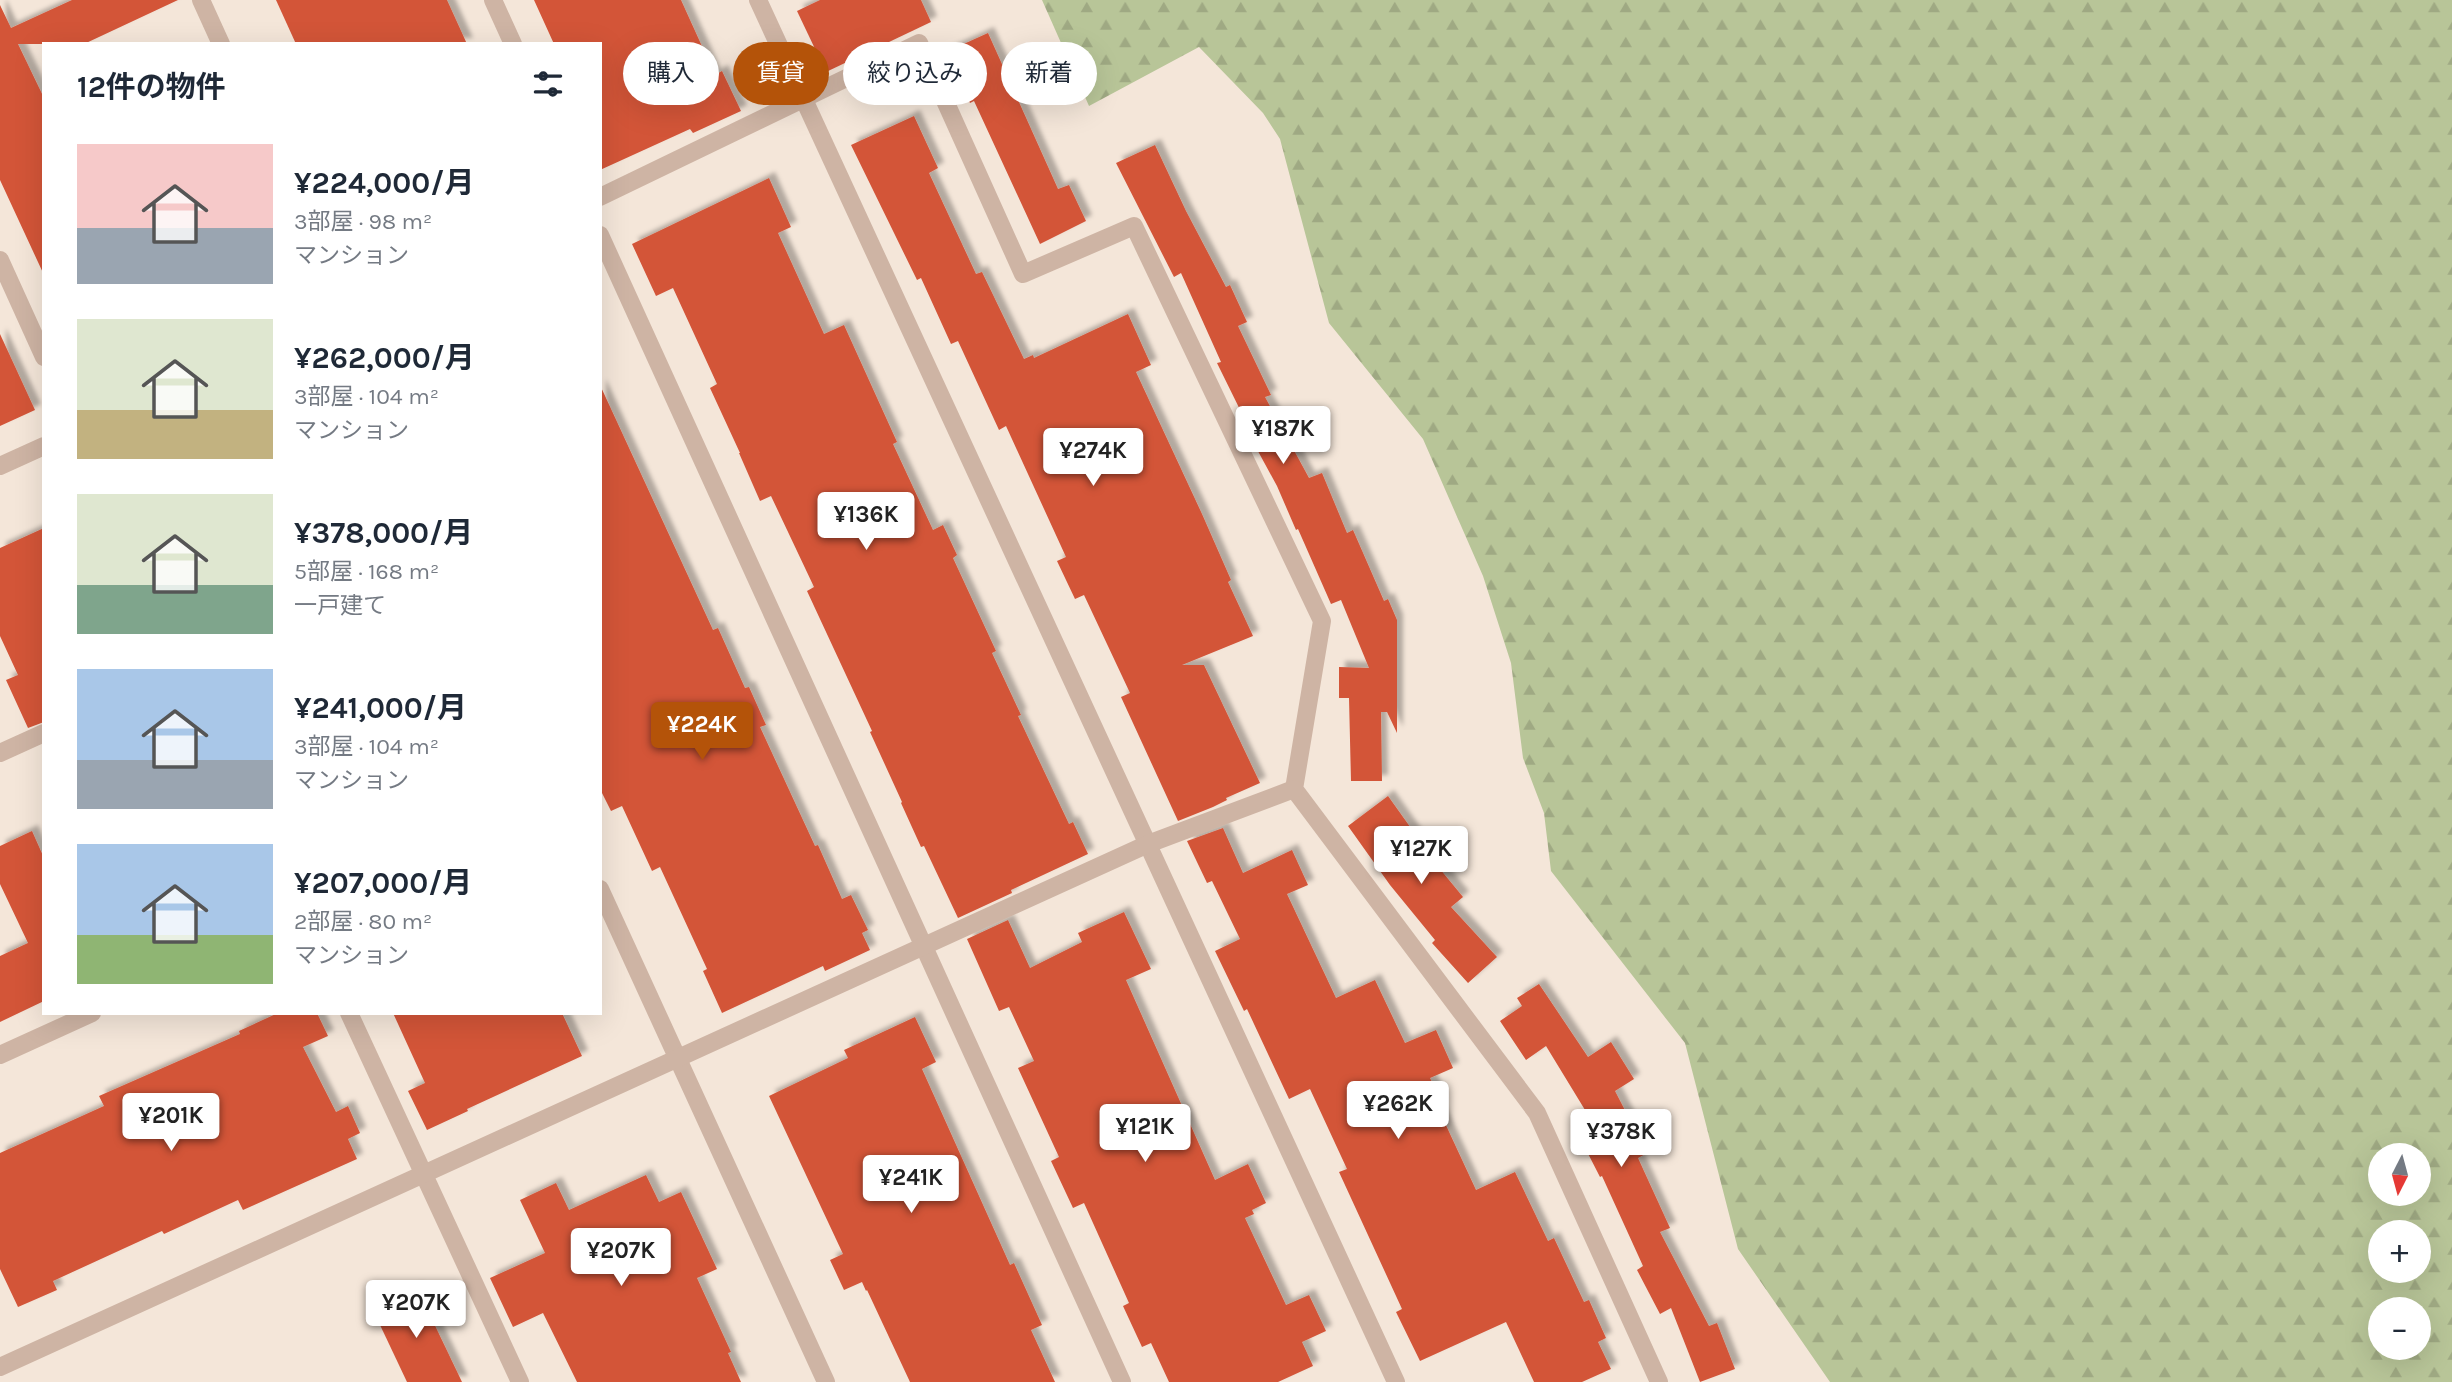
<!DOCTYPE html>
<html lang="ja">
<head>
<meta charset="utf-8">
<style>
  :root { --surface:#fff; --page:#f6f6f7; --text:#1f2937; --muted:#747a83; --accent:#b45309 }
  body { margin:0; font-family:Karla,"Noto Sans JP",sans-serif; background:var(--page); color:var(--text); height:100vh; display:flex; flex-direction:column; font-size:26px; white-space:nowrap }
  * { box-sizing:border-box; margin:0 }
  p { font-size:23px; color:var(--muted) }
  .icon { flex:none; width:38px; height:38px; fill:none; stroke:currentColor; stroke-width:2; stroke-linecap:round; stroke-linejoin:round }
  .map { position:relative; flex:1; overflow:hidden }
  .side { position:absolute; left:42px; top:42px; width:560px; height:973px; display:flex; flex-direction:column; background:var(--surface); border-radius:0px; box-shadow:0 7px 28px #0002 }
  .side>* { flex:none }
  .top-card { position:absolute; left:623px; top:42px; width:665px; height:63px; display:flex; gap:14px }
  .needle { width:46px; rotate:186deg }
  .tools { position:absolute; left:2368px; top:1143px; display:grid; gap:14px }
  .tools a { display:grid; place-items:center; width:63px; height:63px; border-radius:50%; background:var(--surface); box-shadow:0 7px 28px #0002; font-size:35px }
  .price { position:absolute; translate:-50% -60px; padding:0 16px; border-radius:7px; background:#fff; color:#222; font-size:23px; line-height:46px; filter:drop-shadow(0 2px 4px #0008) }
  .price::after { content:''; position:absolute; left:50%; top:42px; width:21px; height:16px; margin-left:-10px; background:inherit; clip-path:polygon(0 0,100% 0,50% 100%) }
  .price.on { background:var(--accent); color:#fff }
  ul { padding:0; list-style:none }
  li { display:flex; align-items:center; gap:21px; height:175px; padding:0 35px }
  li span { display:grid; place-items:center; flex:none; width:196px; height:140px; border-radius:0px; color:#555 }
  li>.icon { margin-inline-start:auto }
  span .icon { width:84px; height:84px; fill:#fffc; stroke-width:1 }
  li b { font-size:30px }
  h2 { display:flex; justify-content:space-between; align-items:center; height:84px; padding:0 35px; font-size:30px }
  .tag { padding:0 24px; border-radius:32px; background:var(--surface); box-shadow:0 7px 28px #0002; font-size:24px; line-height:63px }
  .tag.on { background:var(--accent); color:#fff }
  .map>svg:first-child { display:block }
  .forest { fill:url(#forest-firs); fill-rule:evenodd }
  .building { fill:#d35439; filter:url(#shadow) }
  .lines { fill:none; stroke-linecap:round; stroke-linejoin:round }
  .minor { stroke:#ceb4a4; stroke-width:18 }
</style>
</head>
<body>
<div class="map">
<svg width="2452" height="1382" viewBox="0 0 2452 1382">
  <defs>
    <pattern id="forest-firs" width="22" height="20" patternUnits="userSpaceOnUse" patternTransform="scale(1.75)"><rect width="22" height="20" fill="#b8c598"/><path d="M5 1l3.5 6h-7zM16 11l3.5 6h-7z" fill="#9fa983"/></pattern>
    <filter id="shadow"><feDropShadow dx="6" dy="-6" stdDeviation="2" flood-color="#0004"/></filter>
  </defs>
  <rect width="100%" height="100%" fill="#f4e6d9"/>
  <path class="forest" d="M 1042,0 L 2452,0 L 2452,1382 L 1830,1382 L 1738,1249 L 1685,1043 L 1551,871 L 1544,813 L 1523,758 L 1511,663 L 1483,576 L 1423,439 L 1329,323 L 1280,139 L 1263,113 L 1199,47 L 1089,106 ZM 2380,1155 L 2418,1155 L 2418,1194 L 2380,1194 ZM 2380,1232 L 2418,1232 L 2418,1270 L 2380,1270 ZM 2380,1309 L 2418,1309 L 2418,1348 L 2380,1348 Z"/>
  <g class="building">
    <polygon points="72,0 178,0 84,44 18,44 44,98 44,275 0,180 0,5 11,28"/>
    <polygon points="276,0 447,0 467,44 296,44"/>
    <polygon points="534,0 681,0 715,75 722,71 741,111 693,133 690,129 600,170 600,44 554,44"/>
    <polygon points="820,0 921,0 931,22 826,72 797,11"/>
    <polygon points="988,33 1058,189 1069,185 1086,221 1040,244 974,101 970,103 946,52"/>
    <polygon points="914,116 938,168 929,173 976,274 982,272 1024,359 1033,355 1034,358 1128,314 1151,365 1136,372 1202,514 1231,580 1228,582 1253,636 1182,665 1204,665 1260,783 1226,798 1227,800 1213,807 1178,821 1121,697 1130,693 1084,595 1075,599 1057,561 1066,557 1006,426 999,430 958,341 951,344 921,278 917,280 851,145"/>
    <polygon points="1155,145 1186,211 1226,287 1230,285 1247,322 1238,326 1271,395 1265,397 1309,478 1322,473 1347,533 1353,530 1384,601 1388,599 1397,620 1397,733 1387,712 1381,712 1382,781 1351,781 1349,698 1339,698 1339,667 1369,668 1341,600 1331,604 1298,529 1296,530 1277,486 1247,431 1250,430 1217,363 1221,362 1181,273 1174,277 1116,163"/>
    <polygon points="769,178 791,227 778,233 824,334 844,325 897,442 893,444 933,530 943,525 957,555 953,558 996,651 992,653 1021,715 1018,716 1069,824 1073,822 1088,854 1011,890 1012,893 958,918 924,846 921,847 901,803 902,802 870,732 872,731 807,591 814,587 771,496 760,501 739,453 740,453 710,388 717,384 673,288 656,296 632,244"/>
    <polygon points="0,334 35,410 0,426"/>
    <polygon points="600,385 713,630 718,628 745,688 749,687 766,725 760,727 815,846 818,845 842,899 851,895 868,930 862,933 870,950 825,971 823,966 722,1013 703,971 707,969 660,867 652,871 622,806 611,811 600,789"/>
    <polygon points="44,528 44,722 28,728 6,680 18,675 0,636 0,548"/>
    <polygon points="1388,796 1418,838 1416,840 1463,897 1451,907 1497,957 1468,983 1432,943 1435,940 1390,885 1348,826"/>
    <polygon points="1223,828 1243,873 1292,850 1308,885 1287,894 1336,998 1375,980 1405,1043 1436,1030 1453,1068 1430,1078 1436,1090 1431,1093 1476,1190 1515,1172 1548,1241 1554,1238 1584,1302 1589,1300 1606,1338 1598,1342 1611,1369 1582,1382 1534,1382 1506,1322 1420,1361 1396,1312 1402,1309 1339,1172 1347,1169 1310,1089 1289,1099 1247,1009 1244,1011 1215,951 1240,939 1212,881 1207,883 1187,841"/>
    <polygon points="32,831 44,858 44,1001 0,1022 0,956 28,943 0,884 0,846"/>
    <polygon points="1124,912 1151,969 1126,980 1215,1180 1248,1164 1266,1203 1252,1210 1254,1214 1245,1218 1286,1305 1309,1295 1326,1331 1302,1342 1313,1366 1278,1382 1169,1382 1151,1343 1142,1347 1123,1306 1129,1303 1084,1203 1073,1208 1051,1161 1059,1157 1018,1068 1034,1061 1009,1007 999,1011 967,939 1008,920 1030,968 1082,942 1078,933"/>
    <polygon points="1539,984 1588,1057 1611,1042 1634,1079 1615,1091 1647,1153 1638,1158 1670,1228 1660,1232 1709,1326 1717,1323 1735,1369 1700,1382 1671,1308 1660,1314 1637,1270 1643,1266 1602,1176 1600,1177 1579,1136 1596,1128 1546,1046 1526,1060 1500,1021 1522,1006 1517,998"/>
    <polygon points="278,1013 317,1013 328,1036 303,1047 336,1112 348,1106 360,1133 348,1139 357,1159 243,1210 238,1200 164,1234 162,1231 53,1281 57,1290 18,1307 0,1269 0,1153 104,1106 99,1096 240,1034 239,1031"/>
    <polygon points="393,1013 562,1013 582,1056 467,1109 468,1111 427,1130 408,1091 425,1083"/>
    <polygon points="915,1017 936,1062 922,1069 1010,1265 1014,1263 1042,1325 1031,1330 1055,1382 910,1382 867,1290 866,1291 862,1282 844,1290 830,1260 843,1254 769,1096 848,1058 844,1050"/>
    <polygon points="646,1175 659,1202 681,1192 717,1269 697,1278 731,1352 728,1353 741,1382 577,1382 543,1313 513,1327 490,1278 545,1253 520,1200 556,1183 569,1210"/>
    <polygon points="417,1288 462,1382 407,1382 372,1308"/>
  </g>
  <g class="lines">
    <g class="minor">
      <polyline points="201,0 221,44"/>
      <polyline points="493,0 513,44"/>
      <polyline points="758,0 1396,1382"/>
      <polyline points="600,197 919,43 1023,274 1134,226 1322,621 1294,789 1537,1113 1659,1382"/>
      <polyline points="600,235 1122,1382"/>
      <polyline points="0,260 44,357"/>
      <polyline points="0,466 44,446"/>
      <polyline points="0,753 44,733"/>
      <polyline points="600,889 826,1382"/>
      <polyline points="349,1013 520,1382"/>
      <polyline points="0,1055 92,1013"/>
      <polyline points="0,1367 1148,844 1294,789"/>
    </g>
  </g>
</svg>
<div class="tools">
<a><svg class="needle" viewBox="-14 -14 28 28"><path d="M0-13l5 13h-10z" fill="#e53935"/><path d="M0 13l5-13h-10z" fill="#747a83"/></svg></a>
<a>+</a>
<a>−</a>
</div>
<b class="price" style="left:1283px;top:466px">¥187K</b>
<b class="price" style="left:1093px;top:488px">¥274K</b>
<b class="price" style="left:866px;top:552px">¥136K</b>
<b class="price on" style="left:702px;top:762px">¥224K</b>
<b class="price" style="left:1421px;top:886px">¥127K</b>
<b class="price" style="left:1398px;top:1141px">¥262K</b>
<b class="price" style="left:171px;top:1153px">¥201K</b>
<b class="price" style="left:1145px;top:1164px">¥121K</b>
<b class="price" style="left:1621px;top:1169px">¥378K</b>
<b class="price" style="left:911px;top:1215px">¥241K</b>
<b class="price" style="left:621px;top:1288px">¥207K</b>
<b class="price" style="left:416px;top:1340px">¥207K</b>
<div class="top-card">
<a class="tag">購入</a>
<a class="tag on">賃貸</a>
<a class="tag">絞り込み</a>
<a class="tag">新着</a>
</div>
<section class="side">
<h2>12件の物件<svg class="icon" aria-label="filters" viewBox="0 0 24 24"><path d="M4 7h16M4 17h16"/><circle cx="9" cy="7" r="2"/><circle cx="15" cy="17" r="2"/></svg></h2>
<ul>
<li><span style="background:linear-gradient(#f6c9c9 60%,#9aa5b1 0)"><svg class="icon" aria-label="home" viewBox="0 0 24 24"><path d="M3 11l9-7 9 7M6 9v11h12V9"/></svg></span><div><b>¥224,000/月</b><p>3部屋 · 98 m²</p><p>マンション</p></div></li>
<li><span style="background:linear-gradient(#dfe7d0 65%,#c2b280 0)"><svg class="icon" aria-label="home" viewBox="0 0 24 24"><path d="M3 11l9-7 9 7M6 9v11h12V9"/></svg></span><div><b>¥262,000/月</b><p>3部屋 · 104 m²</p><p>マンション</p></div></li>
<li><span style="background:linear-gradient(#dfe7d0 65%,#7fa58c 0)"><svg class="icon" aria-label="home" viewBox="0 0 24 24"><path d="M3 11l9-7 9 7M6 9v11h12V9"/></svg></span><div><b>¥378,000/月</b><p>5部屋 · 168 m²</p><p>一戸建て</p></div></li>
<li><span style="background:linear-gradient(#a9c7e8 65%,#9aa5b1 0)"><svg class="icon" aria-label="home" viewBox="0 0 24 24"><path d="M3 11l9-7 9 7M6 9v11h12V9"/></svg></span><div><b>¥241,000/月</b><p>3部屋 · 104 m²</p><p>マンション</p></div></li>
<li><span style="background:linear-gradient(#a9c7e8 65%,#8fb573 0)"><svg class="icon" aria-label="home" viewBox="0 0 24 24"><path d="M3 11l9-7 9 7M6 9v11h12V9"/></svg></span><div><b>¥207,000/月</b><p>2部屋 · 80 m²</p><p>マンション</p></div></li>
</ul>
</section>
</div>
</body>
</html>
